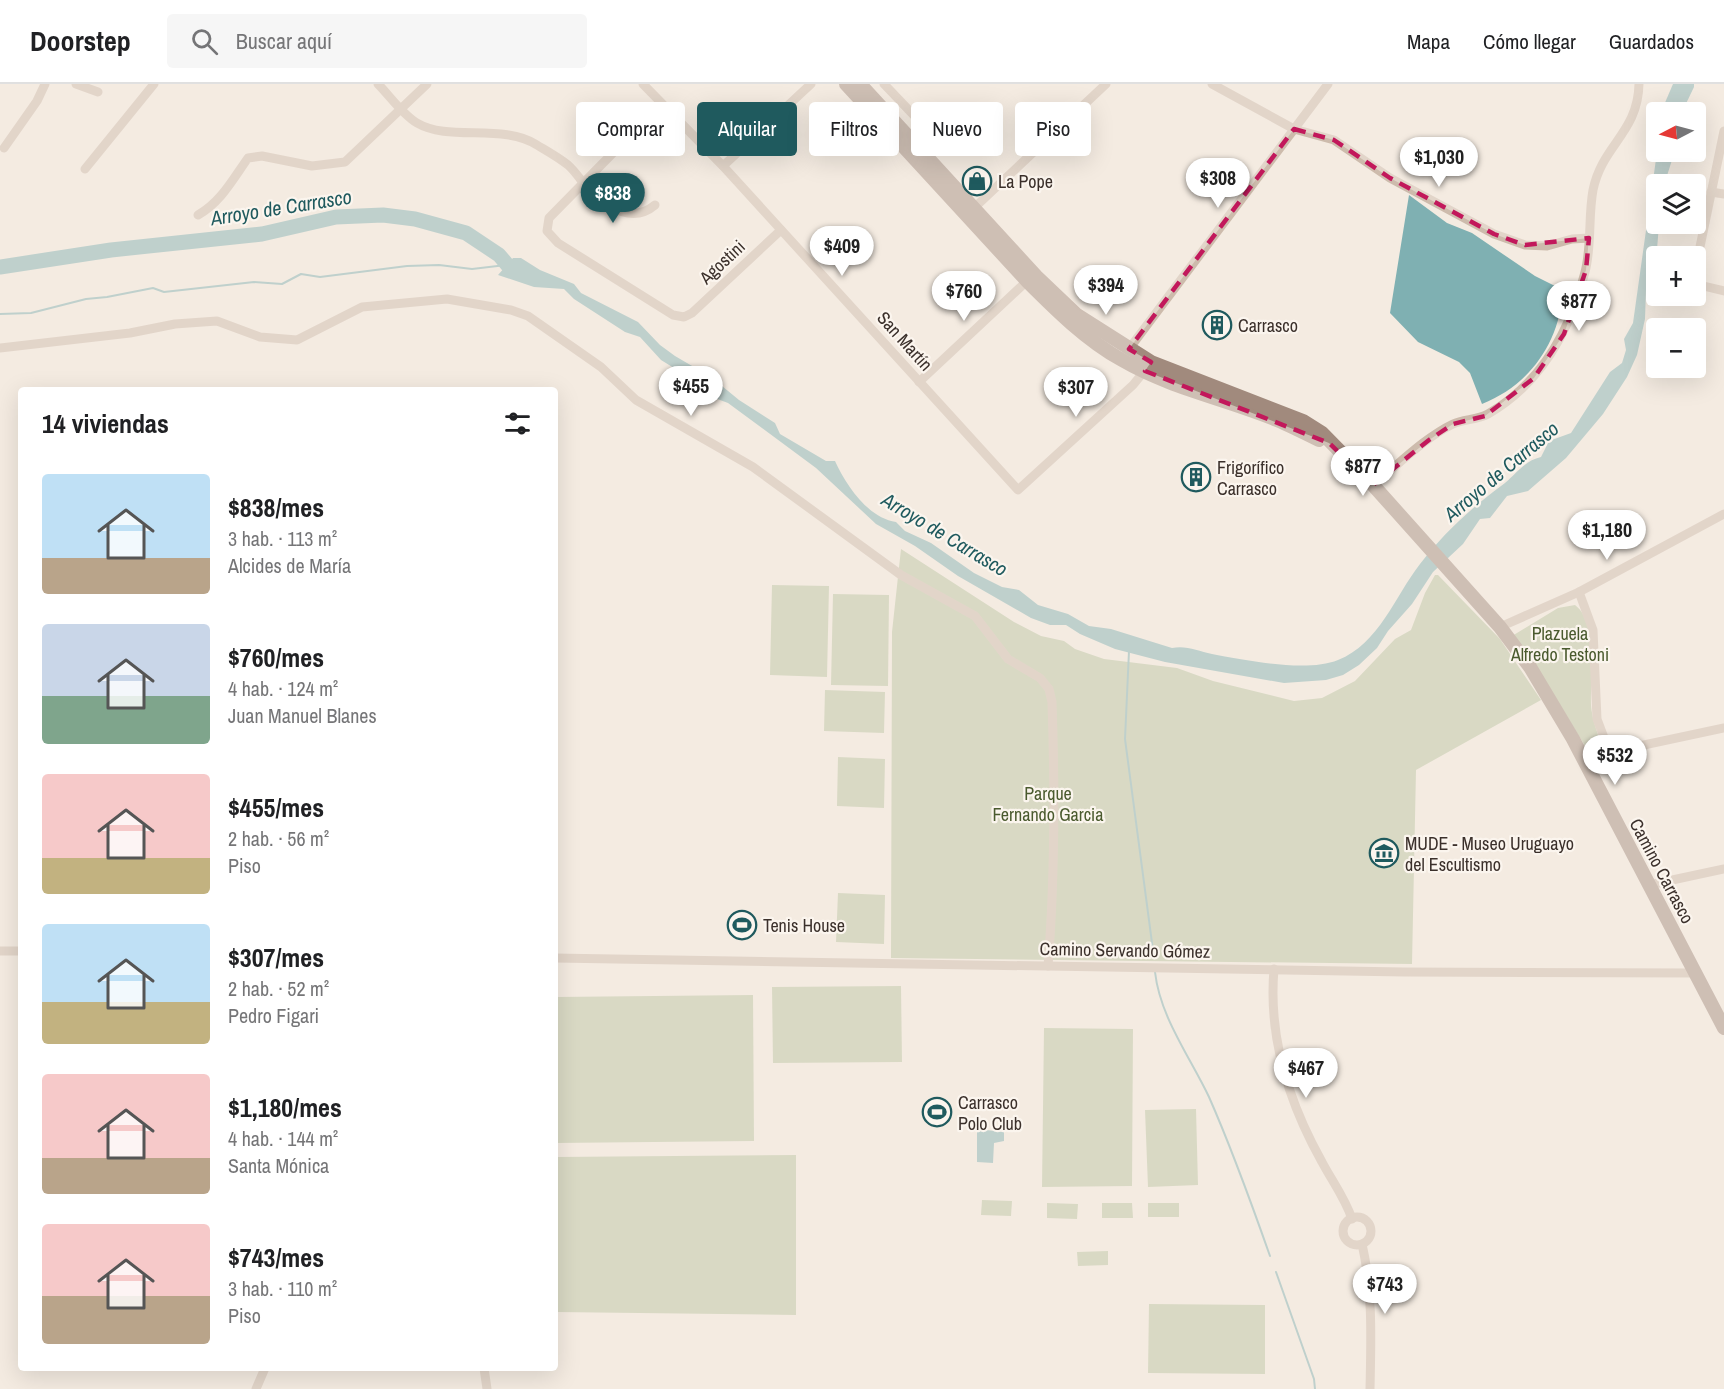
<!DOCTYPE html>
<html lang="es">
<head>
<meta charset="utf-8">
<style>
  :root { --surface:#fff; --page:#f6f6f6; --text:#202124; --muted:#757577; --line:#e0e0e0; --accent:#1f5a5e }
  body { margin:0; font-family:"Archivo Narrow",sans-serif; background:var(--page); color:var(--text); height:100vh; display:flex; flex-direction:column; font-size:22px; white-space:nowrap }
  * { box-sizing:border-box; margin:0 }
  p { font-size:20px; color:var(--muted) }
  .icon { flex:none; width:33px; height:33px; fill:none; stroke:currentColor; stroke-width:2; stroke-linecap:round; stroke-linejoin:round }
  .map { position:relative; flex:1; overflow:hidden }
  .sheet { position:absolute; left:18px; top:303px; width:540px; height:984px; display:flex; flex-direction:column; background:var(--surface); border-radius:6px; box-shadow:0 6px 24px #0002 }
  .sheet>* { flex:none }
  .guide { position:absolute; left:576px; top:18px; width:570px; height:54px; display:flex; gap:12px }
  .needle { width:39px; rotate:264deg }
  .fabs { position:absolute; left:1646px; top:18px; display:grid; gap:12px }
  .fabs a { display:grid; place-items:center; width:60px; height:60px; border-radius:6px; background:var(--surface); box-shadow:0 6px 24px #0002; font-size:30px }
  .price { position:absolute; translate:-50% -51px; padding:0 14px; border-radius:21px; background:#fff; color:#222; font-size:20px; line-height:39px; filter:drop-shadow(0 2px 3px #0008) }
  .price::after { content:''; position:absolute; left:50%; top:36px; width:18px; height:14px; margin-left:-9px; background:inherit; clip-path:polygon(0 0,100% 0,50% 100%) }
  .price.on { background:var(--accent); color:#fff }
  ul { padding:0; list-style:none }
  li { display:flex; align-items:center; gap:18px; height:150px; padding:0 24px }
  li span { display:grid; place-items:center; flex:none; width:168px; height:120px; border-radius:6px; color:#555 }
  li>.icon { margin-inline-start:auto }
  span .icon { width:72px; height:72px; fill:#fffc; stroke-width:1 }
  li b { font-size:26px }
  h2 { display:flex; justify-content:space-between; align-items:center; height:72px; padding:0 24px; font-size:26px }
  .chip { padding:0 21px; border-radius:6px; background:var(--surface); box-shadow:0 6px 24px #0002; font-size:21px; line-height:54px }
  .chip.on { background:var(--accent); color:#fff }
  header { display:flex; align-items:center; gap:36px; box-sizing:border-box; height:84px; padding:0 30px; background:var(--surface); border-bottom:2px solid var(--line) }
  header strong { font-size:28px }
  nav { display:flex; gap:33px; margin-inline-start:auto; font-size:21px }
  .search { width:420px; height:54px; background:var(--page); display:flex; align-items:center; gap:15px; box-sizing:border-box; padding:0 21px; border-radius:6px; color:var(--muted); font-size:22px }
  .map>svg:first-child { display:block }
  .green { fill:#b8c4a0 }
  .water { fill:#7fb0b2 }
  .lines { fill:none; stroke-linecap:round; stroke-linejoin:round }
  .stream { stroke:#7fb0b2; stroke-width:2 }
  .river { stroke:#7fb0b2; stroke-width:15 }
  .minor { stroke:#cdbbac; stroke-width:9 }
  .secondary { stroke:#a18a7d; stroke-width:14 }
  .marked { fill:none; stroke:#c2185b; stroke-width:4.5; stroke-dasharray:12 8; stroke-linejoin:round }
  .labels { text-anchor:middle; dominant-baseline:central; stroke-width:4.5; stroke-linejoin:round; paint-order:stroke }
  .poi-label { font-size:18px; fill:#3b302b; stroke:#fbf5ee; text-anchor:start }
  .street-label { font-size:18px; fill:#3b302b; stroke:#fbf5ee }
  .park-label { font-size:18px; fill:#4a5a2e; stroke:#fbf5ee }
  .water-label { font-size:20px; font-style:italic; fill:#1f5a5e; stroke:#fbf5ee }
</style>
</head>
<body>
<header>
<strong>Doorstep</strong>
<div class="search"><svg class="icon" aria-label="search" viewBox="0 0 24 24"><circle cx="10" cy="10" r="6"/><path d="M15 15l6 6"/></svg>Buscar aquí</div>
<nav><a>Mapa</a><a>Cómo llegar</a><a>Guardados</a></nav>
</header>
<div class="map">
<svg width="1724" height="1305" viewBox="0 0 1724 1305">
  <rect width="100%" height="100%" fill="#f4ebe1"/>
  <g class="green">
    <polygon points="901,465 1014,538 1041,552 1064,557 1075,565 1104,575 1177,584 1213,597 1294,617 1322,614 1355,597 1395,555 1411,546 1425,509 1435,491 1438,491 1500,555 1541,616 1416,686 1412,880 891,874 892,548"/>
    <polygon points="772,501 829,502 827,593 770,591"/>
    <polygon points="833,510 889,511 888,602 831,601"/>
    <path d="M 1575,521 C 1599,539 1590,594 1591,621 C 1592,636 1598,649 1602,663 L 1588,667 L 1534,578 L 1512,552 L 1558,524 Z"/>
    <polygon points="825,606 885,608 884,649 824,647"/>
    <polygon points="838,673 885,675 884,724 837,722"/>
    <polygon points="838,809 885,811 884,860 836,858"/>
    <polygon points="901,902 902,978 773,979 772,903"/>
    <polygon points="753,911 754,1057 555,1059 555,913"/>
    <polygon points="1044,944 1133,945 1132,1102 1042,1103"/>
    <polygon points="1196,1025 1198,1101 1148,1103 1145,1026"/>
    <polygon points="796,1071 796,1231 555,1228 555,1073"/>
    <polygon points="982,1116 1012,1117 1011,1132 981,1131"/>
    <polygon points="1047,1119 1078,1120 1077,1135 1047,1134"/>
    <polygon points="1102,1119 1132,1119 1133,1134 1102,1134"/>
    <rect x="1148" y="1119" width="31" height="14"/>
    <polygon points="1108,1167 1108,1181 1078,1182 1077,1168"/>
    <polygon points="1149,1220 1265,1221 1265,1290 1148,1289"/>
  </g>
  <g class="water">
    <polygon points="1673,0 1694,0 1694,3 1682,28 1661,28"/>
    <path d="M 1657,68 L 1670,68 L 1672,76 L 1665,98 L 1669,100 L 1656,100 L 1656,140 L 1659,140 L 1657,166 L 1646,206 L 1645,235 L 1637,271 L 1627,293 L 1603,330 L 1566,374 L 1528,407 L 1507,412 L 1490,434 L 1480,435 L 1463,460 L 1433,488 L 1412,520 L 1388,547 L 1377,564 L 1359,581 L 1343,591 L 1326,596 L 1284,599 L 1165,578 L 1115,565 L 1080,550 L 1066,541 L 1050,541 L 1031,534 L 958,492 L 915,462 L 876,440 L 816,384 L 728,319 L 704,310 L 695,297 L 661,276 L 640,253 L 625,248 L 574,215 L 564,205 L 534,203 L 498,191 L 513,174 L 521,174 L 540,186 L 574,200 L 581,209 L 638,238 L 660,261 L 675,272 L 711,293 L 739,316 L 775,339 L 780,350 L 826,377 L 835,377 C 846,401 868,434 896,438 L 905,447 L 931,459 L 974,489 L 1002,503 L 1019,506 L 1038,521 L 1068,530 L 1089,542 L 1111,545 L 1172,564 C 1186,561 1198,567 1212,570 C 1245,576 1306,589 1338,576 C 1379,560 1395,512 1420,480 C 1443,450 1471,424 1501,402 C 1515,392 1523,377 1541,373 L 1549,357 L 1571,349 L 1610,288 L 1622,279 L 1626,266 L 1624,255 L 1633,239 Z"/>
    <path d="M 1409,111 L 1447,139 L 1472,149 L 1535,192 L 1563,206 C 1560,258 1530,301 1482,320 L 1470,289 L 1459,278 L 1418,258 L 1390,229 Z"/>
    <polygon points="977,1045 1004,1048 1004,1057 994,1059 993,1079 977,1078"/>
  </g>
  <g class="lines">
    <g class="stream">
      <polyline points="0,230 31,229 86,215 107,213 153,204 164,208 254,198 282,200 301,190 320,193 407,182 439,181 472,185 506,181"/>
      <polyline points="1129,567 1125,655 1154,874"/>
      <path d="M 1155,888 C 1160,933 1190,973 1209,1013 C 1232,1065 1251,1118 1270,1172"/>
      <polyline points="1276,1188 1314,1295 1315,1305"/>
    </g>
    <polyline class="river" points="0,183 111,166 262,150 336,133 383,131 415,135 466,149 499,171 510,184 523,189"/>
    <g class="minor">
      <polyline points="76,0 98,8"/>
      <path d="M 378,0 C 390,12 402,30 417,39 C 449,58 503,39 537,61 C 547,67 558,73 568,81 C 577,89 583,100 591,108 C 609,125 634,139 655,121"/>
      <polyline points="643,0 723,82 1018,406 1133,301 1146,285"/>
      <polyline points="884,0 923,41"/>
      <polyline points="1212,0 1294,45 1334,56 1390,94 1494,150 1525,161 1547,162 1572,155 1589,154"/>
      <polyline points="661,20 549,134 547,147 558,159 673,231 684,233 692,229 781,146"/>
      <polyline points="4,64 37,17 45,0"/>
      <polyline points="723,82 811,0"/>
      <polyline points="85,85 154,0"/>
      <polyline points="1711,108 1724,110"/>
      <polyline points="974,124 1106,0"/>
      <path d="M 198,131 C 221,118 233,95 248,74 L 262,72 L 312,82 L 345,78 L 427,0"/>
      <polyline points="1695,187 1724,47"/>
      <polyline points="1695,200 1724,207"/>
      <path d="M 0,264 L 130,249 L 175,240 L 217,237 L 260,253 L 297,256 L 362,223 L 447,215 L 511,226 L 528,232 L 601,283 L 636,316 L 753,383 L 901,491 L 975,532 L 1008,575 L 1040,594 L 1049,605 L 1052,618 C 1055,706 1055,794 1048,882"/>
      <polyline points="1126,269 1328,0"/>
      <polyline points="919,298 1027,197"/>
      <path d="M 1373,401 C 1398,381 1424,354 1453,340 C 1464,335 1477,336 1488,330 C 1542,299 1570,247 1585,188 C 1592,162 1588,133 1593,106 C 1602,61 1638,49 1639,0"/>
      <polyline points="1579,508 1593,546 1597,635 1609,667"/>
      <polyline points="1500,543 1579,508 1724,430"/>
      <polyline points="1583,674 1724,644"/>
      <polyline points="1649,801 1724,785"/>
      <polyline points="0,867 21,867"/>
      <polyline points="555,874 1404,888 1695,889"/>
      <path d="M 1274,885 C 1268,954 1289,1019 1322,1078 C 1332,1097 1345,1114 1352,1135"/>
      <circle cx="1357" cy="1147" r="14"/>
      <path d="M 1362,1160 C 1373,1208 1371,1256 1370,1305"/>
      <polyline points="484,1284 487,1305"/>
      <polyline points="256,1305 265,1284"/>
    </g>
    <g class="secondary">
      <path d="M 846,0 L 1027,197 C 1056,226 1086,256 1122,276 C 1170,304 1226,315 1277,336 C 1291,342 1305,349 1319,356"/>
      <polyline points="860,0 1036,192 1077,231 1151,278 1303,337 1322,349 1373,401 1500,543 1530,583 1573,655 1724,944"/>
    </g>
  </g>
  <path d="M0 0H1724V1305H0ZM 1294,45 L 1334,56 L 1390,94 L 1494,150 L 1525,161 L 1589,154 L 1586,186 L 1564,250 L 1534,294 L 1485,332 L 1453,340 L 1429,356 L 1373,401 L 1329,359 L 1145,287 L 1151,278 L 1129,265 Z" fill="#f4ebe1" fill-opacity=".55" fill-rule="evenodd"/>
  <path class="marked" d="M 1294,45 L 1334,56 L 1390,94 L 1494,150 L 1525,161 L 1589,154 L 1586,186 L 1564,250 L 1534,294 L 1485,332 L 1453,340 L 1429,356 L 1373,401 L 1329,359 L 1145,287 L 1151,278 L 1129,265 Z"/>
  <defs>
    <g id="shop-ring" transform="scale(1.5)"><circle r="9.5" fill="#fbf5ee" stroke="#1f5a5e" stroke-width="1.5"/><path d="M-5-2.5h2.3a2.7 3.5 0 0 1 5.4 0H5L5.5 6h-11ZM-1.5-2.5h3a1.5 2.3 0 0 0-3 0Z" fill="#1f5a5e"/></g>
    <g id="building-ring" transform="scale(1.5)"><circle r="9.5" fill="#fbf5ee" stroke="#1f5a5e" stroke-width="1.5"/><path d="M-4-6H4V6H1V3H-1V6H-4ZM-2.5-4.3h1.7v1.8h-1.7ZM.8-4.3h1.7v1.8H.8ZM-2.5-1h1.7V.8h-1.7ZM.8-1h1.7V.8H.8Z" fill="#1f5a5e"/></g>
    <g id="museum-ring" transform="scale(1.5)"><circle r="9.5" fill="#fbf5ee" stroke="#1f5a5e" stroke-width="1.5"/><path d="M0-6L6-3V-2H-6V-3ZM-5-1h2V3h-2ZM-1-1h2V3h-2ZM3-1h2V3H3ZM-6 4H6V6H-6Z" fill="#1f5a5e"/></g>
    <g id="stadium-ring" transform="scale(1.5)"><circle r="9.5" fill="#fbf5ee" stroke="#1f5a5e" stroke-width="1.5"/><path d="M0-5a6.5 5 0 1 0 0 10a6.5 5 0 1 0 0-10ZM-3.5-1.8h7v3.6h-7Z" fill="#1f5a5e"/></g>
  </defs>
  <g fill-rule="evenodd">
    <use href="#shop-ring" x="977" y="97"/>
    <use href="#building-ring" x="1217" y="241"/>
    <use href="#building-ring" x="1196" y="393"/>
    <use href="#museum-ring" x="1384" y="769"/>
    <use href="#stadium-ring" x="742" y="841"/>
    <use href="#stadium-ring" x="937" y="1028"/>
  </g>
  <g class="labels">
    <g class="poi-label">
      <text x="998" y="97">La Pope</text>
      <text x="1238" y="241">Carrasco</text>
      <text x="1217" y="383">Frigorífico<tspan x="1217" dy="21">Carrasco</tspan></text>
      <text x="1405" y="759">MUDE - Museo Uruguayo<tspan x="1405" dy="21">del Escultismo</tspan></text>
      <text x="763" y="841">Tenis House</text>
      <text x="958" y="1018">Carrasco<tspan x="958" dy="21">Polo Club</tspan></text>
    </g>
    <g class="street-label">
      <text transform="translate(722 178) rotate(-43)">Agostini</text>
      <text transform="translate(905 257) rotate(48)">San Martín</text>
      <text transform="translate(1662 787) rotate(62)">Camino Carrasco</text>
      <text transform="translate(1125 866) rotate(1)">Camino Servando Gómez</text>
    </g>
    <g class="park-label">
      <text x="1560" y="549">Plazuela<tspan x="1560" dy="21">Alfredo Testoni</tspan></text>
      <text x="1048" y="709">Parque<tspan x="1048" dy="21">Fernando Garcia</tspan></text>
    </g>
    <g class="water-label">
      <text transform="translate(281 123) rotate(-9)">Arroyo de Carrasco</text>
      <text transform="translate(1501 387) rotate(-40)">Arroyo de Carrasco</text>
      <text transform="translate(945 450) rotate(31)">Arroyo de Carrasco</text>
    </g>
  </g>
</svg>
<div class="fabs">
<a><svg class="needle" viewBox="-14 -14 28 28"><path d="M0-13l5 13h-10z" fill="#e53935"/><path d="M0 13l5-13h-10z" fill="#757577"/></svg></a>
<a><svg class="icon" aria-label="layers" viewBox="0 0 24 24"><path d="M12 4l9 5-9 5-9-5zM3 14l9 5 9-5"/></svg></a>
<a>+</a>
<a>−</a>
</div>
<b class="price" style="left:1439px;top:104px">$1,030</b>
<b class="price" style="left:1218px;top:125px">$308</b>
<b class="price on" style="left:613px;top:140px">$838</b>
<b class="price" style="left:842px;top:193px">$409</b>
<b class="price" style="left:1106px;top:232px">$394</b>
<b class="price" style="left:964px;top:238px">$760</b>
<b class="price" style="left:1579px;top:248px">$877</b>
<b class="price" style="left:691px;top:333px">$455</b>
<b class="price" style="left:1076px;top:334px">$307</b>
<b class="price" style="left:1363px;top:413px">$877</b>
<b class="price" style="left:1607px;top:477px">$1,180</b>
<b class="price" style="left:1615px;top:702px">$532</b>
<b class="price" style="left:1306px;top:1015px">$467</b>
<b class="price" style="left:1385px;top:1231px">$743</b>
<div class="guide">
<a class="chip">Comprar</a>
<a class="chip on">Alquilar</a>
<a class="chip">Filtros</a>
<a class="chip">Nuevo</a>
<a class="chip">Piso</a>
</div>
<section class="sheet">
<h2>14 viviendas<svg class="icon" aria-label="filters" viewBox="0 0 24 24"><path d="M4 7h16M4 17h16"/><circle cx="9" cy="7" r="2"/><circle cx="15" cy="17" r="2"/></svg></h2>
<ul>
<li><span style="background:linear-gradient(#bfe0f5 70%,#b9a48a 0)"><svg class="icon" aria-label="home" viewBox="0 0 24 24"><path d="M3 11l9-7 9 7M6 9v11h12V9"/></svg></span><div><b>$838/mes</b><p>3 hab. · 113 m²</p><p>Alcides de María</p></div></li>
<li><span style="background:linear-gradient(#c9d6e8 60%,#7fa58c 0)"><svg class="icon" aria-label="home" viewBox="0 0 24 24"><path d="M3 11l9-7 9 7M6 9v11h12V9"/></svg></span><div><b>$760/mes</b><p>4 hab. · 124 m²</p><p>Juan Manuel Blanes</p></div></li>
<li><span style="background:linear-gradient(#f6c9c9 70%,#c2b280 0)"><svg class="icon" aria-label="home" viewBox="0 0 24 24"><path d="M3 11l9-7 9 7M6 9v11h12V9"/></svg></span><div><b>$455/mes</b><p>2 hab. · 56 m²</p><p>Piso</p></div></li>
<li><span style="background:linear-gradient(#bfe0f5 65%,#c2b280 0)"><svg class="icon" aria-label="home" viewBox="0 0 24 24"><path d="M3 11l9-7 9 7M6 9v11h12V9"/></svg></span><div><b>$307/mes</b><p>2 hab. · 52 m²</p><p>Pedro Figari</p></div></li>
<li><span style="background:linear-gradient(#f6c9c9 70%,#b9a48a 0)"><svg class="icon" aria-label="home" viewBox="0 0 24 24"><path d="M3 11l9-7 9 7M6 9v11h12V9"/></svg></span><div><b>$1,180/mes</b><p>4 hab. · 144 m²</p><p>Santa Mónica</p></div></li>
<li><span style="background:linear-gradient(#f6c9c9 60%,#b9a48a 0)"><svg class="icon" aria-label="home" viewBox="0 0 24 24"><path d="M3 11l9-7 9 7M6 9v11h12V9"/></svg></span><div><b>$743/mes</b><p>3 hab. · 110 m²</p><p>Piso</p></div></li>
</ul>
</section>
</div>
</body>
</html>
